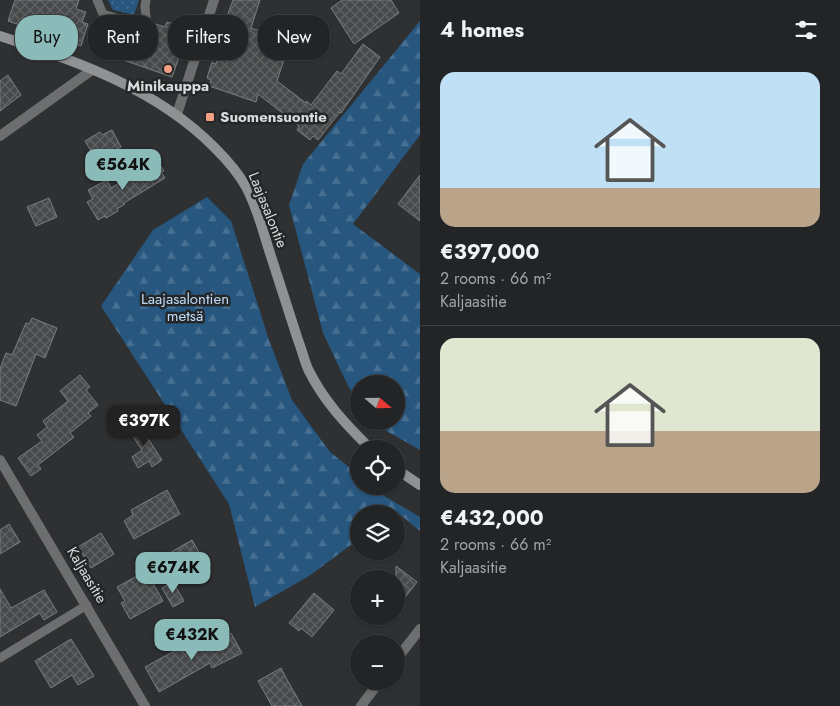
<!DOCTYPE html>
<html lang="en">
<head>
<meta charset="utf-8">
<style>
  :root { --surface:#222426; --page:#2e3032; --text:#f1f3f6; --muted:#a2a4a7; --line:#3f4143; --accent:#8bbbb9 }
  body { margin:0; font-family:Jost,sans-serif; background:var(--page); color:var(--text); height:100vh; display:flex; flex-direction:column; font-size:19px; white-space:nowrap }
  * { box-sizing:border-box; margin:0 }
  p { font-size:16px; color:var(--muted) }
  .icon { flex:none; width:28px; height:28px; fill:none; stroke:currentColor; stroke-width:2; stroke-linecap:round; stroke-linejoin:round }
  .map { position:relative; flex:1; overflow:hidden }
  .panel { display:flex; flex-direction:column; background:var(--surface); width:420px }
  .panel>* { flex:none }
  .banner { position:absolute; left:15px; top:15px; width:330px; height:45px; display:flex; gap:10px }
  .needle { width:32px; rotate:110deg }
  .buttons { position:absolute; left:350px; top:375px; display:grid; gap:10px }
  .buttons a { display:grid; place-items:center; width:55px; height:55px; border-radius:50%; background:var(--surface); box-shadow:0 1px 4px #0004,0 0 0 1px var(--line); font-size:25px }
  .price { position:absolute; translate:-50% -42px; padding:0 11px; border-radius:10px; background:var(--accent); color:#111; font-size:16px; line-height:32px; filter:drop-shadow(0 1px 2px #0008) }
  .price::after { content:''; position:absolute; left:50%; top:30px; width:15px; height:11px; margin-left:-8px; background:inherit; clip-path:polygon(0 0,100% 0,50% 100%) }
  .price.on { background:#222; color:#fff }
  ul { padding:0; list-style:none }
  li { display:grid; align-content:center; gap:10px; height:265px; padding:0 20px }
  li+li { border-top:1px solid var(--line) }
  li span { display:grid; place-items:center; height:155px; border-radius:15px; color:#555 }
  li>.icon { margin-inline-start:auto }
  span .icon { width:90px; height:90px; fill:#fffc; stroke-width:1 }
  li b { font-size:21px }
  h2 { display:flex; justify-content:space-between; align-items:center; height:60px; padding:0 20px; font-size:21px }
  .chip { padding:0 18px; border-radius:20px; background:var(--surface); box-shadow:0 1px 4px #0004,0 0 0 1px var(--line); font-size:18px; line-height:45px }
  .chip.on { background:var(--accent); color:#111 }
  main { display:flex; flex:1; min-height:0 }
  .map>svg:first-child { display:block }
  .forest { fill:url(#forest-firs) }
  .park { fill:url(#park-dots) }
  .building { fill:url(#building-cross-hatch); stroke:#7a7d80 }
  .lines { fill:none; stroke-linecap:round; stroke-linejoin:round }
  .service { stroke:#6d6e6f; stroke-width:9 }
  .minor { stroke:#6d6e6f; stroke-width:10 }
  .secondary { stroke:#8f9193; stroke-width:10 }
  .poi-dot { fill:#f39f86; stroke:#242628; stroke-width:2 }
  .labels { text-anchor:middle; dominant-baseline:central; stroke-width:5; stroke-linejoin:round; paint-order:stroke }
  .poi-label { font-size:15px; font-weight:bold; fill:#d9dbdc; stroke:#242628 }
  .street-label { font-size:15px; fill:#d9dbdc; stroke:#242628 }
  .park-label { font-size:15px; fill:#bddcf9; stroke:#242628 }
</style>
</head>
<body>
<main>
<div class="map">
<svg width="420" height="706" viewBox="0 0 420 706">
  <defs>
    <pattern id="forest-firs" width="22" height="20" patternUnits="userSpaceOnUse" patternTransform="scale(1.25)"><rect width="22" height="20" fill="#27577f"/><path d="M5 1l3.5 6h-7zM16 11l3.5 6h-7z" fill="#466f91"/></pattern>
    <pattern id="park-dots" width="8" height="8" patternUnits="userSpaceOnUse" patternTransform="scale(1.25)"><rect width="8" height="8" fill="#27577f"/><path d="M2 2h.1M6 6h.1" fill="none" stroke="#466f91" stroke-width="1.8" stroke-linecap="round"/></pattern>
    <pattern id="building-cross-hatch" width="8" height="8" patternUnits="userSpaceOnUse" patternTransform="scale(1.25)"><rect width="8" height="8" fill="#47494b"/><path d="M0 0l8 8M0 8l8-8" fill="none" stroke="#616364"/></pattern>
  </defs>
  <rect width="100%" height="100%" fill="#2e3032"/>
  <g class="forest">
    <polygon points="420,21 420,135 353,224 420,274 420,450 376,425 373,421 396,421 396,384 359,384 359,401 349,388 323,333 289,205 303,164"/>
    <polygon points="207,197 231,221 269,340 292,400 330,452 359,475 359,486 373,486 386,497 420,517 420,531 397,512 394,514 359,514 359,539 309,576 255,607 229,504 101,306 153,230"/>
  </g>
  <polygon class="park" points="108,0 139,0 134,15 113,10"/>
  <g class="building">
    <polygon points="15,0 79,0 76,9 86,12 82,22 88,24 81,46 8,21"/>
    <polygon points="233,0 260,0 251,28 290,41 277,81 306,103 307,101 311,105 337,71 341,74 363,44 380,57 341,113 340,112 318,140 313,136 310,140 297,130 299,126 258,94 256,102 209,86 211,80 207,78 212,62 216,64 231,20 226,19"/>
    <polygon points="342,0 391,0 399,13 354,44 331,8"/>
    <polygon points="167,22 189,29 172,77 109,55 115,37 117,38 119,32 124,34 126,28 145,34 151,34 155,24 165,27"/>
    <polygon points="8,75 21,95 0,111 0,81"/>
    <polygon points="112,130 121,147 108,154 106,152 95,158 85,141 100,132 102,135"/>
    <polygon points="157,160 164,171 161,172 165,178 124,203 125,204 117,209 118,211 106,218 105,216 98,220 87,202 93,199 88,190 107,180 111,188"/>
    <polygon points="420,175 420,221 398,204"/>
    <polygon points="49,198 57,217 36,226 27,207"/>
    <polygon points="32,318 57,328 45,358 36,354 16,406 0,400 0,369 6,353 12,355 26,323 29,324"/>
    <polygon points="80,375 90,387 86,390 98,405 88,413 91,416 70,433 74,437 38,465 41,469 31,476 18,458 42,441 37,435 47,427 43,421 68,401 60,391"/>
    <polygon points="141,420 148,432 145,434 162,460 152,467 149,461 138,468 132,457 142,450 132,435 134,433 130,426"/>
    <polygon points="167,490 180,514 134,539 124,521 133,515 131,510"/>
    <polygon points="9,524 20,542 0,554 0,530"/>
    <polygon points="101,533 114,554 91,568 78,547"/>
    <polygon points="192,540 201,556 198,557 205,570 184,581 168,554"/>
    <polygon points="396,566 417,582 396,609"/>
    <polygon points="146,571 163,601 130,619 121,603 125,601 117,587"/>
    <polygon points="173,582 184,601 173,607 162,588"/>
    <polygon points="0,589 11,608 44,590 57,612 44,620 40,613 0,637"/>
    <polygon points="314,593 334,610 312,637 301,628 299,631 289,623"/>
    <polygon points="231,633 242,653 212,668 210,663 159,692 145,667 180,648 182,652 208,639 210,643"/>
    <polygon points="71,639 94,676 78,685 72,675 51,688 35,661"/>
    <polygon points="281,668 285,676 302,706 272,706 258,681"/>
  </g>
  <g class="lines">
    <g class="service">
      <polyline points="97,0 103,14 147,28 145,6 146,0"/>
      <polyline points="0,658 87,605"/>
    </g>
    <g class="minor">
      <polyline points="177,114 214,0"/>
      <polyline points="0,136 92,70"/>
      <polyline points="0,460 145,706"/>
      <polyline points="396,660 420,629"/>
      <polyline points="361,706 380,681"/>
    </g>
    <g class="secondary">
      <path d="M 0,36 C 77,61 157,89 215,148 C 227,160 238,172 246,187 C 256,205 262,227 268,247 C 278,278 288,309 298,340 C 302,350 304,360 308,369 C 323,400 346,425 371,449"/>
      <polyline points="396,469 420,485"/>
    </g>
  </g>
  <g class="poi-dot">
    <circle cx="168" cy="69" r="5"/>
    <rect x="205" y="112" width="10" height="10" rx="2.5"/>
  </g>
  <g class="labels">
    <g class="poi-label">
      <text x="168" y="86">Minikauppa</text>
      <text x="220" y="117" text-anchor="start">Suomensuontie</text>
    </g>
    <g class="street-label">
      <text transform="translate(268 210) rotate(68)">Laajasalontie</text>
      <text transform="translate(87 575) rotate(59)">Kaljaasitie</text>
    </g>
    <g class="park-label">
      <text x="185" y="299">Laajasalontien<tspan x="185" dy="17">metsä</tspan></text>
    </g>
  </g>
</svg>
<div class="buttons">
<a><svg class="needle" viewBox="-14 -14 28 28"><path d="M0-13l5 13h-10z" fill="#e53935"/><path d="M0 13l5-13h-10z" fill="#a2a4a7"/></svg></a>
<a><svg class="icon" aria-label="locate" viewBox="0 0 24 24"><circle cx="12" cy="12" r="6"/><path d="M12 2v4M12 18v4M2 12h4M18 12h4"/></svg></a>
<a><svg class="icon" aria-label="layers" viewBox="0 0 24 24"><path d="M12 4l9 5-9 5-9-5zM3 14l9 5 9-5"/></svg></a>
<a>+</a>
<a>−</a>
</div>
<b class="price" style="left:123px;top:191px">€564K</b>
<b class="price on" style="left:144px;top:447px">€397K</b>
<b class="price" style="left:173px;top:594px">€674K</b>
<b class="price" style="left:192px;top:661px">€432K</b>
<div class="banner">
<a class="chip on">Buy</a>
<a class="chip">Rent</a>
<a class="chip">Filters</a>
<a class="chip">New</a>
</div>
</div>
<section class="panel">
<h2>4 homes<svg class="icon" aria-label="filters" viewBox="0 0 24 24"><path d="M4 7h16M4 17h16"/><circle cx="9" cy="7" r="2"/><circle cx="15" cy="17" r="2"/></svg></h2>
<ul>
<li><span style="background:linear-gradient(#bfe0f5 75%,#b9a48a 0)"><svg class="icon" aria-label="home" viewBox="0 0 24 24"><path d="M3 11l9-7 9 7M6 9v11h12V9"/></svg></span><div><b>€397,000</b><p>2 rooms · 66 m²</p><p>Kaljaasitie</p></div></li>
<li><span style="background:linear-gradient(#dfe7d0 60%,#b9a48a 0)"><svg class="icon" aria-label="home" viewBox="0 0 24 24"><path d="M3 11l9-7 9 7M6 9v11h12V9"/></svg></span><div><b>€432,000</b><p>2 rooms · 66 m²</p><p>Kaljaasitie</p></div></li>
</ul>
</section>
</main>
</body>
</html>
